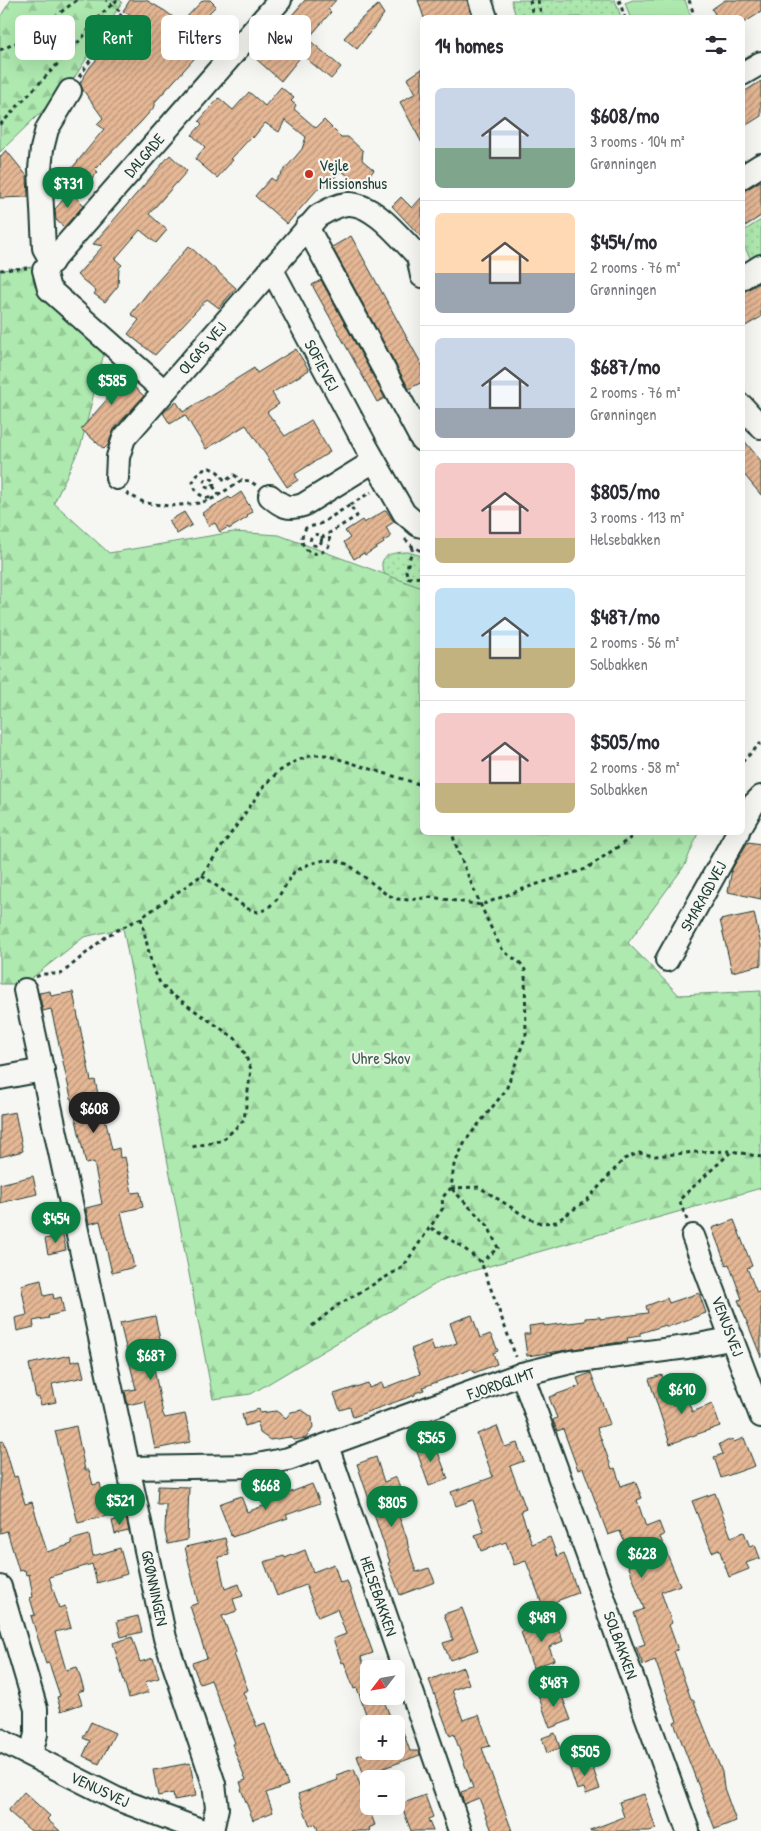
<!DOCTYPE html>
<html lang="en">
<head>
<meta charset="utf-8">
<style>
  :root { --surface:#fff; --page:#f7f7f7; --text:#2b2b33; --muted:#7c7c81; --line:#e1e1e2; --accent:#0b8043 }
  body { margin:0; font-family:"Patrick Hand",sans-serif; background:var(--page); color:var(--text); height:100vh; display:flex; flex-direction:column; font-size:19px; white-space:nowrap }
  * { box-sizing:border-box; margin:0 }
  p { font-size:16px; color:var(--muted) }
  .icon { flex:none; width:28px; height:28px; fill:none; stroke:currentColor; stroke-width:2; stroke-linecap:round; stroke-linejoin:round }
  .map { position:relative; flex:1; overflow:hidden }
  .sheet { position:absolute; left:420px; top:15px; width:325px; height:820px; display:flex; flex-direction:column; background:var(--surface); border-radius:8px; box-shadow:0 5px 20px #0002 }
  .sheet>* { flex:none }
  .top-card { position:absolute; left:15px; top:15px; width:330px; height:45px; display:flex; gap:10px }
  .needle { width:32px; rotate:239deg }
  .fabs { position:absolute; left:360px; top:1660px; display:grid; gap:10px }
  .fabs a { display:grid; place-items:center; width:45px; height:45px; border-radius:8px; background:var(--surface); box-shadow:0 5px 20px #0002; font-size:25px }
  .price { position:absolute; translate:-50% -42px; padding:0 11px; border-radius:18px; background:var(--accent); color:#fff; font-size:16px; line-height:32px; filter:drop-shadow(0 1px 2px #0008) }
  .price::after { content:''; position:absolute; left:50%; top:30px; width:15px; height:11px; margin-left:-8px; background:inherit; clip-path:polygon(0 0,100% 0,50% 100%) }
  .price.current { background:#222; color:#fff }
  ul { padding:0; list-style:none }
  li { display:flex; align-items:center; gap:15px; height:125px; padding:0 15px }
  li+li { border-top:1px solid var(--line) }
  li span { display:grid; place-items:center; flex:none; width:140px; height:100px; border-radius:8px; color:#555 }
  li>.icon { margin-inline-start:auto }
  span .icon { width:60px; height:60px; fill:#fffc; stroke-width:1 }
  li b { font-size:21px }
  h2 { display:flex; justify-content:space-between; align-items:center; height:60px; padding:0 15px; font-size:21px }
  .chip { padding:0 18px; border-radius:8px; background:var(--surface); box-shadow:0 5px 20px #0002; font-size:18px; line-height:45px }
  .chip.current { background:var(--accent); color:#fff }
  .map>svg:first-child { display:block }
  .green { fill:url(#green-dots); stroke:#669372 }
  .forest { fill:url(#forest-firs); stroke:#669372 }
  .pitch { fill:#aee9af; stroke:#669372 }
  .building { fill:url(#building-hatch); stroke:#1f3d34 }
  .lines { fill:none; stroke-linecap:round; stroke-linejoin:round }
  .minor-casing { stroke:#1f3d34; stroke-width:26 }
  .path { stroke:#1f3d34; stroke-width:3; stroke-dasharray:4 4; stroke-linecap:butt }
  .minor { stroke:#f6f6f2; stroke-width:22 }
  .poi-dot { fill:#c8321e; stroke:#f6f6f2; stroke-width:2 }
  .labels { text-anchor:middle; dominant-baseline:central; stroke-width:4.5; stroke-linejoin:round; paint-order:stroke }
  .street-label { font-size:16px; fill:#1f3d34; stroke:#f6f6f2 }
  .poi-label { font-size:16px; fill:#1f3d34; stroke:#f6f6f2; text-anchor:start }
  .park-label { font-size:16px; fill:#3c5f4d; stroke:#f6f6f2 }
</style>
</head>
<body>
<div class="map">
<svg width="761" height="1831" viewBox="0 0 761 1831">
  <defs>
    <pattern id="green-dots" width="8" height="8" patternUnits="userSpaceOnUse" patternTransform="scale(1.25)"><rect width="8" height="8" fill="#aee9af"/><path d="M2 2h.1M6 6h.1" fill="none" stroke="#95c997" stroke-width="1.8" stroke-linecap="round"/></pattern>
    <pattern id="forest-firs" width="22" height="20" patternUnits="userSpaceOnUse" patternTransform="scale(1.25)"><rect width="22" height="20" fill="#aee9af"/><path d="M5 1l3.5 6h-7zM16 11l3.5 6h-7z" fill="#95c997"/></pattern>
    <pattern id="building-hatch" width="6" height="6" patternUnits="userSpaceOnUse" patternTransform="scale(1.25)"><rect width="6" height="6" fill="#e5b795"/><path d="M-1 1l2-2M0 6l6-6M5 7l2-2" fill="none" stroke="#b9967a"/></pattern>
  </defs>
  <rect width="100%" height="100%" fill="#f6f6f2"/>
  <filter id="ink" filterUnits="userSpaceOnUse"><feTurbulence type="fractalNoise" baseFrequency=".02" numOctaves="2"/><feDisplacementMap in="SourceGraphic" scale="10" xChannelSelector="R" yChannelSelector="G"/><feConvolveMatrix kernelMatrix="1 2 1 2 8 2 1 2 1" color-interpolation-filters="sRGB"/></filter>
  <g filter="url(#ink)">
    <g class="green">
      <polygon points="511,0 615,0 621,17 516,17"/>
      <polygon points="761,220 761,258 753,263 743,244 742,232"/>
      <path d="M 408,552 L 422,556 L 422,589 L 387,579 C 386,576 383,571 382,567 C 380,553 398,552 408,552 Z"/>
    </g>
    <g class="forest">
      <polygon points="11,0 120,0 122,2 71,83 0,152 0,17"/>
      <polygon points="43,266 107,341 81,445 54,503 109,553 233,532 279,535 422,588 422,832 698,833 685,865 628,943 679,995 761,991 761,1188 444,1279 251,1394 213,1399 123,928 84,937 24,984 0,984 0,270"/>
    </g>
    <polygon class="pitch" points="633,0 685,0 691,17 630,17 625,3"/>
    <g class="building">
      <polygon points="130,0 146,0 165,11 181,23 203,0 210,0 216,6 208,14 216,21 214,23 221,29 155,102 155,106 140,123 95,169 98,172 85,187 68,173 104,129 97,124 103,118 83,90 80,83 90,67 117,36 147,26 123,11"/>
      <polygon points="305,0 336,0 328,9 331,12 308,39 341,67 331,79 302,55 281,81 255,58"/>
      <polygon points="418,0 467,0 472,18 424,18"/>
      <polygon points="725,0 761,0 761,12 742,24 742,18 717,18 712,9"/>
      <polygon points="378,5 384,14 357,49 344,38 361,19"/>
      <polygon points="422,69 422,143 400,102 416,93 407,79"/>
      <polygon points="761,81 761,116 742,128 742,93"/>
      <polygon points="281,87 294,98 291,101 296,105 294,109 316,128 324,120 341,137 348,137 363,151 362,160 374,170 360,187 341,170 326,188 322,184 287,224 255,196 271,178 275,181 302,149 306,137 285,120 279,132 265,123 253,138 252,136 231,159 233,160 217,178 195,159 205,147 192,135 202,124 199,121 219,98 233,110 249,92 265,106"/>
      <polygon points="6,150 27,176 28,197 0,198 0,157"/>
      <polygon points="170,155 187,171 149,214 167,230 156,243 140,230 115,259 122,265 119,268 118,286 105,302 94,294 96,291 77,275 103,246 93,244"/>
      <polygon points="761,181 761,216 742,228 742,192"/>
      <polygon points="70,192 84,205 64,227 56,220 55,209"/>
      <polygon points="401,197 412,208 422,197 422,238 392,206"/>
      <polygon points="351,236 422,365 422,382 409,389 332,247"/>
      <polygon points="189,246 236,288 219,308 207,299 155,355 128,334 139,320 131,314 149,291"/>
      <polygon points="321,280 385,398 377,402 312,285"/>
      <polygon points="761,282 761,317 742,328 742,293"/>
      <polygon points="296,349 309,370 272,393 279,404 267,412 285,436 311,420 330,452 295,474 298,480 287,487 246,425 206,449 185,415 170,424 163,413 176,401 183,412 254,368 257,373"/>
      <polygon points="110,365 144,396 114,429 108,445 104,449 81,429 110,396 95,382"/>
      <polygon points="742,438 761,461 761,495 742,472"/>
      <polygon points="241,492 253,512 247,515 248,517 229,529 228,527 220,532 215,523 209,526 202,513 229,497 231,499"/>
      <polygon points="386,510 394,522 386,527 391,537 383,541 384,543 365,555 364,553 354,559 344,542 350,538 345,531 362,520 364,523"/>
      <polygon points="184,512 192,525 177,534 169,521"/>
      <polygon points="748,842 761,844 761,899 728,892 732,869"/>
      <polygon points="754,913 761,945 761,965 732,972 720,920"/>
      <polygon points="50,991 51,996 73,992 91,1081 95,1080 104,1122 106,1122 112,1150 119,1148 120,1158 125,1157 132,1193 140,1192 143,1207 121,1212 134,1267 112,1273 100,1221 89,1224 86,1208 102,1204 94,1162 86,1164 51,1009 43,1011 39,993"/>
      <polygon points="15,1112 23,1151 0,1157 0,1115"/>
      <polygon points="33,1176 37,1194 0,1203 0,1184"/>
      <polygon points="734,1220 752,1266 747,1268 757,1293 761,1291 761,1357 738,1300 742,1299 729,1264 726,1265 712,1228"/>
      <polygon points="63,1235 66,1250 48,1254 45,1239"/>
      <polygon points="41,1280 44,1296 53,1294 54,1299 61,1297 64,1312 48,1316 49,1318 33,1321 34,1327 17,1331 15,1318 27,1315 21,1285"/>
      <polygon points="699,1293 706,1313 667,1327 666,1325 640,1333 640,1336 627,1338 628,1341 527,1356 524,1334 530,1334 529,1326 544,1324 544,1326 585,1321 585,1318 600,1317 600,1319 648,1313 646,1306 667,1298 669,1303"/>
      <polygon points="472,1315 480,1338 490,1334 492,1337 498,1351 493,1353 497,1364 474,1373 472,1369 423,1387 424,1390 415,1393 415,1395 353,1417 350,1407 340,1410 334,1394 368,1383 369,1388 382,1383 384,1388 420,1374 411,1349 431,1341 434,1351 457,1343 450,1323"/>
      <polygon points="155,1316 163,1353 167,1352 169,1365 154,1368 163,1414 165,1418 185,1414 190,1434 190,1442 155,1449 145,1401 128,1405 125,1391 136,1389 120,1323"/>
      <polygon points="70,1355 71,1362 80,1360 84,1377 52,1384 56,1402 41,1405 39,1397 36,1398 29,1364"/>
      <polygon points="591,1373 610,1424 597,1428 612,1469 615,1468 621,1486 635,1481 642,1498 637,1500 646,1527 659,1522 664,1535 660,1537 680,1585 661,1592 672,1623 669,1625 678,1650 674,1651 691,1699 693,1699 722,1772 724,1788 736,1821 715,1829 674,1722 677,1721 655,1660 643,1665 636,1647 645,1644 634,1613 644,1609 626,1559 630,1557 620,1531 608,1535 583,1468 578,1470 563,1429 557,1431 553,1420 557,1418 549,1397 580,1386 577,1378"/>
      <polygon points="662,1375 673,1405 688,1400 692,1412 712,1404 720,1426 670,1444 649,1379"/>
      <polygon points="259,1409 260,1413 276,1411 286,1418 291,1412 302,1410 312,1417 313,1428 306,1438 294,1440 290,1437 270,1440 260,1433 258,1422 245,1426 242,1414"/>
      <polygon points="76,1426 85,1470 89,1470 93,1485 100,1483 107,1516 78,1523 55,1431"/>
      <polygon points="497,1426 505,1447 517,1443 524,1461 510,1466 526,1509 521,1511 532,1544 550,1537 557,1556 564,1553 578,1593 543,1606 526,1561 514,1565 506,1542 481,1551 475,1535 484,1532 473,1500 456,1506 451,1492 493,1477 477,1434"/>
      <polygon points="744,1438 755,1466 721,1478 714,1457 723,1454 719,1444 733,1439 734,1442"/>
      <polygon points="433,1439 448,1479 429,1486 415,1446"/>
      <polygon points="3,1441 14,1477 17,1476 25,1504 32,1502 47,1552 72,1544 71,1540 89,1535 93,1556 120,1548 127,1574 97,1583 92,1564 49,1577 59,1608 65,1606 71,1628 55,1632 66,1670 77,1667 84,1690 78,1692 82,1704 61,1711 57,1697 60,1696 49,1663 46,1664 31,1616 35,1615 30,1598 33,1597 29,1574 26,1575 25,1570 19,1571 7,1531 0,1533 0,1442"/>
      <polygon points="376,1457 384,1482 396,1477 401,1490 403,1499 394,1502 407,1539 408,1546 416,1572 429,1568 435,1582 400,1595 388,1563 390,1562 357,1464"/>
      <polygon points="312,1484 320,1503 286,1515 288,1518 232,1537 219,1504 241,1496 247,1512 279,1500 278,1497"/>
      <polygon points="158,1486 189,1487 187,1540 168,1544 165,1532 166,1504 157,1504"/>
      <polygon points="715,1493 731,1537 744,1532 750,1547 755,1545 760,1558 746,1563 749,1569 729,1577 719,1549 712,1552 692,1501"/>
      <polygon points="126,1518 129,1531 115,1534 112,1521"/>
      <polygon points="225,1538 229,1555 218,1557 225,1589 239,1584 243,1596 233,1599 237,1611 222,1616 233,1643 236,1653 234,1654 248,1690 243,1692 257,1727 265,1724 288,1785 266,1793 273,1812 253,1820 241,1789 242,1788 240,1782 246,1780 232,1744 235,1743 211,1680 200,1684 192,1663 207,1658 190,1606 198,1603 185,1547"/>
      <polygon points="305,1550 313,1572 334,1564 340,1583 347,1581 373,1653 361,1657 369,1678 369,1696 382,1696 390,1716 371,1723 367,1717 357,1688 354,1689 344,1662 342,1663 333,1639 346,1634 337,1609 318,1617 306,1585 277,1596 264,1562 284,1556 285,1558"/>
      <polygon points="462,1608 478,1650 450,1660 443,1643 453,1640 444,1614"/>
      <polygon points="138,1616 142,1632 121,1637 117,1621"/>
      <polygon points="555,1620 563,1641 549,1647 554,1660 533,1668 521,1632"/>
      <polygon points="132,1637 140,1662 153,1658 159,1678 145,1682 149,1692 129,1698 113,1643"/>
      <polygon points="463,1667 469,1684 452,1690 463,1720 479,1715 490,1746 482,1748 512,1831 492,1831 479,1798 464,1804 461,1792 473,1788 454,1734 450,1736 429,1680"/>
      <polygon points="559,1688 571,1720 550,1728 538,1695"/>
      <polygon points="396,1718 398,1718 410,1751 419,1751 420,1755 364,1775 357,1756 370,1751 396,1751"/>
      <polygon points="91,1722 115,1733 99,1764 83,1756 90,1741 83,1738"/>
      <polygon points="555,1733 560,1748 547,1753 542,1738"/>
      <polygon points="590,1759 600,1789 586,1794 584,1788 577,1790 569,1766"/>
      <polygon points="190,1763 196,1796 174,1800 173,1793 158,1796 153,1770"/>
      <polygon points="354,1769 375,1825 369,1828 370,1831 318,1831 316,1824 310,1826 298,1794 338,1780 336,1775"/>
      <polygon points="24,1792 50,1816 47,1819 60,1831 31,1831 8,1811"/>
      <polygon points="644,1794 656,1829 649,1831 590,1831 590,1830 624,1817 619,1802"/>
      <polygon points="425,1795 433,1817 428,1819 433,1831 411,1831 401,1804"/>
    </g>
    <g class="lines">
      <g class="minor-casing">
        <g id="minor">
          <polyline points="480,0 486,18"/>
          <polyline points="742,74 761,63"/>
          <polyline points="742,177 761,165"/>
          <polyline points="307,227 422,440"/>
          <polyline points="418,256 422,276"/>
          <polyline points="52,262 44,248 40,169 42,149 47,129 70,91"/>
          <polyline points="271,268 367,448 404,513 418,525 422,526"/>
          <polyline points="742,278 761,266"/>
          <polyline points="164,391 49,289 44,270 280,0"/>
          <polyline points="742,406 761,427"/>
          <path d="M 117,478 L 118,457 L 124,438 L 318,216 C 327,211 336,205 347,204 C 373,202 401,239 418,256 L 422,253"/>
          <path d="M 270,496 C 281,506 289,510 303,505 L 374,461"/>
          <polyline points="742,824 753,805 761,797"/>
          <polyline points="667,960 738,832"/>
          <polyline points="25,990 165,1638 214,1784 217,1808 212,1831"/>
          <polyline points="0,1078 43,1070"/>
          <polyline points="693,1236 761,1416"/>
          <polyline points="522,1374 688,1831"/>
          <polyline points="327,1446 460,1831"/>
          <polyline points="129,1468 253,1466 288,1459 522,1374 571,1362 687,1347 725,1340 732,1337"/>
          <polyline points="0,1587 36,1709 36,1734 31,1755"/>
          <polyline points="0,1740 117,1799 203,1831"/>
        </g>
      </g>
      <g class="path">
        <polyline points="530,0 533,18"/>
        <polyline points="538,0 542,18"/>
        <polyline points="619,0 625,18"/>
        <polyline points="689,0 695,18"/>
        <polyline points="0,50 25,39 77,0"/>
        <polyline points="79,77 122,13 106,0"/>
        <polyline points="0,125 83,37 98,17 117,0"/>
        <polyline points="0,270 27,268"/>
        <circle cx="209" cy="483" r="5"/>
        <polyline points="213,486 219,494"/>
        <polyline points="126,493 145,503 170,506 200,503 214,498 242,480 250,481 257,486"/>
        <path d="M 210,498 C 200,497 195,492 193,482 L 200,471 L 210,468 L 218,472 L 225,481 L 234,475 L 242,480"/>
        <polyline points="350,505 371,492"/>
        <circle cx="316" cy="540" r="5.5"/>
        <path d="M 321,538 L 357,516 L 350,505 L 320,524 L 306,528 C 292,547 318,565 330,544 L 329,533"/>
        <polyline points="405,539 413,547 422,551"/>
        <polyline points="413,547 406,571 408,578 422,577"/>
        <polyline points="742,762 761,743"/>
        <polyline points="202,875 246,908 258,912 267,909 277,899 294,872 309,864 325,860 339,861 349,865 386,894 397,899 409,900 431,897 481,905 531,886 586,869 639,832"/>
        <polyline points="141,918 152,966 160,983 171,994 236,1039 244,1052 251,1069 244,1120 223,1140 192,1147"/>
        <polyline points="36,977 42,974 61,974 108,935 141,918 202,875 248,809 265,785 278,772 294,762 312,755 326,755 422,785"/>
        <polyline points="451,1188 479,1187 528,1218 541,1223 556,1222 587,1200 624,1159 639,1153 655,1156 696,1152 732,1151 761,1157"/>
        <polyline points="452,1189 488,1226 498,1248 481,1262"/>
        <polyline points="687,1220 679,1200 732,1151"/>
        <polyline points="431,1228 461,1246 481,1262 516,1357"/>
        <path d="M 312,1326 L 338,1305 L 403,1267 L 443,1208 L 442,1198 L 451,1188 L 454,1165 L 466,1140 L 506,1090 L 526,1035 L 525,970 C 519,958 511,959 503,950 C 496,943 453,843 452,832"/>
      </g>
      <use href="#minor" class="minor"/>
    </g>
  </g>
  <circle class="poi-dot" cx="309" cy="174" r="5"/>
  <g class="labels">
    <g class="street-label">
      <text transform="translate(144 155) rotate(-49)">DALGADE</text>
      <text transform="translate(202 348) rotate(-49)">OLGAS VEJ</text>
      <text transform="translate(322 365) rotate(62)">SOFIEVEJ</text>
      <text transform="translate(703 896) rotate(-61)">SMARAGDVEJ</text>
      <text transform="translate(728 1326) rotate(69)">VENUSVEJ</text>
      <text transform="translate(501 1383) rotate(-19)">FJORDGLIMT</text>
      <text transform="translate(155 1588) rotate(78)">GRØNNINGEN</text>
      <text transform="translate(379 1596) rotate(71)">HELSEBAKKEN</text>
      <text transform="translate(621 1645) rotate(70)">SOLBAKKEN</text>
      <text transform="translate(100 1789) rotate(25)">VENUSVEJ</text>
    </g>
    <g class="poi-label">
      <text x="319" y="165">Vejle<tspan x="319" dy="18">Missionshus</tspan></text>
    </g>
    <g class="park-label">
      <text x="381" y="1058">Uhre Skov</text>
    </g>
  </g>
</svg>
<div class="fabs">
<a><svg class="needle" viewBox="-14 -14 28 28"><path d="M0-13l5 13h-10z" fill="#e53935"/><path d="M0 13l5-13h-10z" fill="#7c7c81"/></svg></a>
<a>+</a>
<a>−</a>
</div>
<b class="price" style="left:68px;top:209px">$731</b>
<b class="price" style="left:112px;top:406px">$585</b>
<b class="price current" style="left:94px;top:1134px">$608</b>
<b class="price" style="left:56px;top:1244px">$454</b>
<b class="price" style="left:151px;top:1381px">$687</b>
<b class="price" style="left:682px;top:1415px">$610</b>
<b class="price" style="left:431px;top:1463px">$565</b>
<b class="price" style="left:266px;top:1511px">$668</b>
<b class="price" style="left:120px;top:1526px">$521</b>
<b class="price" style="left:392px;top:1528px">$805</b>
<b class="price" style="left:642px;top:1579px">$628</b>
<b class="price" style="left:542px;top:1643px">$489</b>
<b class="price" style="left:554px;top:1708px">$487</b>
<b class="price" style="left:585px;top:1777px">$505</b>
<div class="top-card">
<a class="chip">Buy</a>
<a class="chip current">Rent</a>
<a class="chip">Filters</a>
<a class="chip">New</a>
</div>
<section class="sheet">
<h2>14 homes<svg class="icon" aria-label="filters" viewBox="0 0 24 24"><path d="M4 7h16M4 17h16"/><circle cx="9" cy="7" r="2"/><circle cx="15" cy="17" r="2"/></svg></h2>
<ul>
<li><span style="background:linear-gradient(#c9d6e8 60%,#7fa58c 0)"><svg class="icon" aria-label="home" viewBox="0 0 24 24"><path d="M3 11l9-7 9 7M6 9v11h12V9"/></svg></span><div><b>$608/mo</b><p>3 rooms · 104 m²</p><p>Grønningen</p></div></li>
<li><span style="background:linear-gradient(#ffd9b3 60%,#9aa5b1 0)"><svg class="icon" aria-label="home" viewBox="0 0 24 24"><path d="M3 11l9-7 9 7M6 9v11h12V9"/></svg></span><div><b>$454/mo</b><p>2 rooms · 76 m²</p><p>Grønningen</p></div></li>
<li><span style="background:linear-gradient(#c9d6e8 70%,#9aa5b1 0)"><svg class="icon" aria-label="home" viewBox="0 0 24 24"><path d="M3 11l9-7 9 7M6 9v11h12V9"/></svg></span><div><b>$687/mo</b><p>2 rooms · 76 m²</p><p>Grønningen</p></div></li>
<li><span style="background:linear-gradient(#f6c9c9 75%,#c2b280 0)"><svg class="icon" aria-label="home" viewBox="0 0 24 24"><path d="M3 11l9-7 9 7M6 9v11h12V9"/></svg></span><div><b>$805/mo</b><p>3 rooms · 113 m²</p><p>Helsebakken</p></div></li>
<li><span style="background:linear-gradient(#bfe0f5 60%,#c2b280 0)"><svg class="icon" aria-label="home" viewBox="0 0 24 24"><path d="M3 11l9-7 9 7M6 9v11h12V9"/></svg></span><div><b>$487/mo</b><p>2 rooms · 56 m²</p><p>Solbakken</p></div></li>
<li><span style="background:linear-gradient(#f6c9c9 70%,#c2b280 0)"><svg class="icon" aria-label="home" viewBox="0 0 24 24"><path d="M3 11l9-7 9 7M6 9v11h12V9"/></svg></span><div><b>$505/mo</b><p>2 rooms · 58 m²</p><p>Solbakken</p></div></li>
</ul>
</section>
</div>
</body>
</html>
